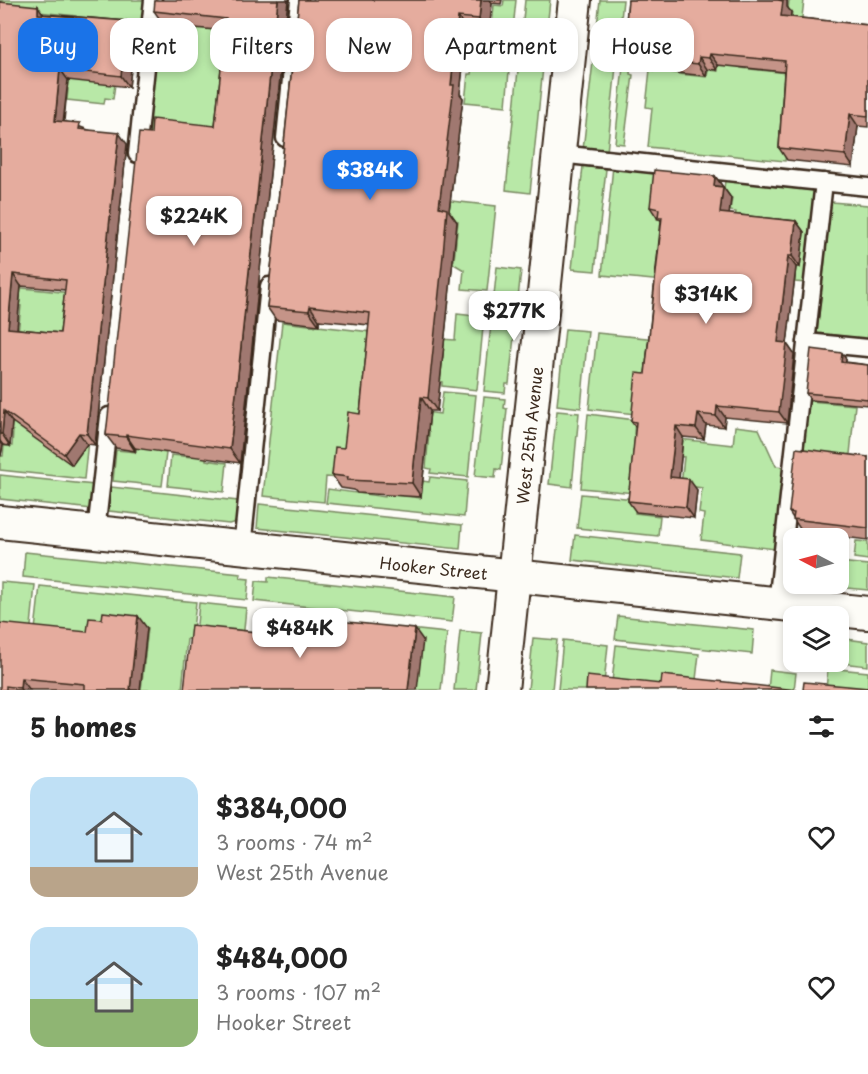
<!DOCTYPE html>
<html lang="en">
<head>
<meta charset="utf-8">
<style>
  :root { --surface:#fff; --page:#f6f6f6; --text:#222; --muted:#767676; --accent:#1a73e8 }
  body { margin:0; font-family:"Playpen Sans",sans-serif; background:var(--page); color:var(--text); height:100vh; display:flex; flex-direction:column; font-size:22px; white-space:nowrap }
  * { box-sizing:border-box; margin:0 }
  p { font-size:20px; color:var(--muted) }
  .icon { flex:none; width:33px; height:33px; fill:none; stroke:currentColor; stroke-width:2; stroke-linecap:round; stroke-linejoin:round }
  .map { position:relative; height:690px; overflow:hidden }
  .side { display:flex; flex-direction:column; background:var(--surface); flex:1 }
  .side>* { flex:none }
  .guide { position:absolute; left:18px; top:18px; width:832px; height:54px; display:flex; gap:12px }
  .needle { width:39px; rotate:276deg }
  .buttons { position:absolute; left:783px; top:528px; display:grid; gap:12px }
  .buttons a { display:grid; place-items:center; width:66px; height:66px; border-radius:12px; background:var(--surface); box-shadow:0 3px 9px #0003; font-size:30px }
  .price { position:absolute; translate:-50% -51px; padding:0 14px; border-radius:12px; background:#fff; color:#222; font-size:20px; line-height:39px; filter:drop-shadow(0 2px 3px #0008) }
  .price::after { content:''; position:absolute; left:50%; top:36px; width:18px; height:14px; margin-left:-9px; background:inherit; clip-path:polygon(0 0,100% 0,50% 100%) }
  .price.on { background:var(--accent); color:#fff }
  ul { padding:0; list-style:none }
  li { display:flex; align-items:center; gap:18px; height:150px; padding:0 30px }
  li span { display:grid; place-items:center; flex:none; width:168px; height:120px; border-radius:18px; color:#555 }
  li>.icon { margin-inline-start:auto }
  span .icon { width:72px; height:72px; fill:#fffc; stroke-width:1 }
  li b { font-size:26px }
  h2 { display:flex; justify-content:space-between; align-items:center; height:72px; padding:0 30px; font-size:26px }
  .chip { padding:0 21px; border-radius:18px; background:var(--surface); box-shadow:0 3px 9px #0003; font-size:21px; line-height:54px }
  .chip.on { background:var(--accent); color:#fff }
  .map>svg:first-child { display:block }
  .green { fill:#b8e8a7; stroke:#7a8962; stroke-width:1.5 }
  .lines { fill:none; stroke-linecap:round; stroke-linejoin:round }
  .service-casing { stroke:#3b2a1e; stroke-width:21 }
  .minor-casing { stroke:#3b2a1e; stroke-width:36 }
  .service { stroke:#fdfcf7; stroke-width:16 }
  .minor { stroke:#fdfcf7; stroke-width:32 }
  .wall { fill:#c59488; stroke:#3b2a1e; stroke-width:1.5; fill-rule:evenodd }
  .shaded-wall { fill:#a0786f; stroke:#3b2a1e; stroke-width:1.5 }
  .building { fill:#e5ac9e; stroke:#3b2a1e; stroke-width:1.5; fill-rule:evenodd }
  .labels { text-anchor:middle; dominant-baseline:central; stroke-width:5; stroke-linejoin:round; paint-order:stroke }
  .street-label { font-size:16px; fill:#3b2a1e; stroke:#fdfcf7 }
</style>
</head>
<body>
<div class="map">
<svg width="868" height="690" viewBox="0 0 868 690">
  <rect width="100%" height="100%" fill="#fdfcf7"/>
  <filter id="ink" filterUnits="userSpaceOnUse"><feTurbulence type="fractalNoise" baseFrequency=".0167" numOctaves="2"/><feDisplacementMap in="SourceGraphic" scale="12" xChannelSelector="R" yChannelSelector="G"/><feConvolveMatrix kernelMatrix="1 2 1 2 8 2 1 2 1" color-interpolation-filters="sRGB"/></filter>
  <g filter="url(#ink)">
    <g class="green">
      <polygon points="0,0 144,0 140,32 103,28 117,69 113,99 105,98 104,104 67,100 68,89 55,87 72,56 76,16 0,8"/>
      <polygon points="238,0 205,282 139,196 157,12 171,13 170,28 195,31 197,15"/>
      <polygon points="504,0 516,0 513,29 492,26 494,5 503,6"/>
      <polygon points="525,0 550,0 530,193 506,190"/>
      <polygon points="600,0 623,0 607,152 583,150"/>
      <polygon points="630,0 637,0 630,74 633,75 624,144 615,143"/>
      <polygon points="789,0 804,0 785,161 648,147 652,108 646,107 651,60 680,63 679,74 707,77 708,70 718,71 725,6 746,9 741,68 786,73 792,11 788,10"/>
      <polygon points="472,67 509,71 506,106 465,102 468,74 471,74"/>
      <polygon points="583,166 606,169 595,271 572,269"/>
      <polygon points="613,166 662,171 657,219 666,221 663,281 602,275"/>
      <polygon points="725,181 816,191 806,283 795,282 795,277 763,274 734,227 736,212 730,211 732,198 723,196"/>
      <polygon points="442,200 496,206 487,291 462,289 464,270 454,264 440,263 441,259 454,260 458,221 440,219"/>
      <polygon points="831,202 868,205 868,339 817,333"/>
      <polygon points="497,267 521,270 509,384 506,384 505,393 484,391"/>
      <polygon points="3,286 71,293 96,363 84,479 0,470 0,456 3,456 4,446 12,446 13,431 7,431 21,306 1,303"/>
      <polygon points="457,314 484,317 477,390 442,386 442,382 435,381 440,339 455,340"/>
      <polygon points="282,322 398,335 340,478 326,477 324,502 263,496"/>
      <polygon points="565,329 588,331 581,408 557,405"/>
      <polygon points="597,333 656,339 636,414 589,409"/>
      <polygon points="443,392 476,395 468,477 430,473 431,469 426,468 429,432 370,426 425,412 440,414"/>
      <polygon points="484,397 505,399 504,408 507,409 501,470 496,469 495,478 475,476"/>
      <polygon points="809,401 855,405 849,464 801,471"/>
      <polygon points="557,411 579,413 572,487 549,484"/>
      <polygon points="588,414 635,420 634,434 733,445 735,426 759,429 776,466 784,467 775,549 701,540 704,514 699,513 702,488 681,485 684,457 640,452 635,493 581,488"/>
      <polygon points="137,444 161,447 160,452 166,453 162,486 113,481 116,450 136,452"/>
      <polygon points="193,450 206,451 206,460 227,463 224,492 168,486 171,455 192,457"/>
      <polygon points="0,475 94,485 92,509 0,499"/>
      <polygon points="430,477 467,481 464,517 326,503 328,489 385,497 385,494 421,498 423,481 429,482"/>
      <polygon points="111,487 238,501 236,522 229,524 109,511"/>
      <polygon points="581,494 636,499 635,513 660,516 658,536 577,528"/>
      <polygon points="259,504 462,525 460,549 257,528"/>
      <polygon points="575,535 740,553 737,578 572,560"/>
      <polygon points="856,541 868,542 868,560 854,558"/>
      <polygon points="25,552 241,574 240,578 249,579 247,600 23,577"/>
      <polygon points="839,562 868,565 868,590 803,584 838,584"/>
      <polygon points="268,577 455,597 452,622 254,601 256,581 268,582"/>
      <polygon points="1,582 35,585 30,636 0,650"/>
      <polygon points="40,586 196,602 192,639 187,639 182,690 141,690 148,628 111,624 90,690 35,630"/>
      <polygon points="199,603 246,608 243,640 196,635"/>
      <polygon points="258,613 447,633 441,690 250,690"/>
      <polygon points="618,616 754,630 752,654 615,639"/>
      <polygon points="460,631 482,633 476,690 454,690"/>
      <polygon points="533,638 557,640 552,690 528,690"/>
      <polygon points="839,638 868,642 868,666 831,662 838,662"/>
      <polygon points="563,640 608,645 604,683 595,690 558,690"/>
      <polygon points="616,645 699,654 695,688 612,682"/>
      <polygon points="828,668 868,672 868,690 826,690"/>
      <polygon points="770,670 796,673 794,690 768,690"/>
    </g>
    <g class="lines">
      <g class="service-casing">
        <g id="service">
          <polyline points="285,138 299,0"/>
          <polyline points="137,154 153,0"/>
          <polyline points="559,154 868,187"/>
          <polyline points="806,342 868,348"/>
          <polyline points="96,532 109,416"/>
          <polyline points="242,548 269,286"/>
          <polyline points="777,604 824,182"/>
        </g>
      </g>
      <g class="minor-casing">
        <g id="minor">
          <path id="s1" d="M 0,522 L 868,613"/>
          <path id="s2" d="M 502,690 L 575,0"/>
        </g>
      </g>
      <use href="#service" class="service"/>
      <use href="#minor" class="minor"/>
    </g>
    <g class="wall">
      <polygon points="288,0 240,463 135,448 135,451 116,448 106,435 151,134 215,126 225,31 164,25 154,11"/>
      <polygon points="299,0 502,0 501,4 492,3 489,33 467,30 460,94 463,98 449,211 457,222 452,268 437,411 430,411 421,497 357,493 354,490 341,488 332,475 360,414 369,325 319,320 319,325 276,320 267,307"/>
      <polygon points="628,0 787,0 787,7 791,12 790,17 868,25 868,127 858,126 853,167 787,160 779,148 784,72 718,65 717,70 707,69 706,76 631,68 623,56"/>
      <path d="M 0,2 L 44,14 L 127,21 L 135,32 L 129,87 L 68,80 L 64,121 L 127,144 L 95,445 L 87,444 L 72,465 L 12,422 L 10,446 L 3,445 L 1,455 L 0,455 ZM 21,286 L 65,290 L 60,333 L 17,329 Z"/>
      <polygon points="715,176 731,198 729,214 796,221 804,232 800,267 796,267 787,344 794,354 787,423 725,417 724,427 706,425 704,439 683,437 679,478 697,490 694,518 636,512 628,501 636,428 631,421 645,374 661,221 660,219 658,219 650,207"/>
      <polygon points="842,353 846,359 846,362 868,365 868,405 810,400 806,393"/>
      <polygon points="868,457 868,540 802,532 789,512"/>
      <polygon points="147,628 140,690 0,690 87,632"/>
    </g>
    <g class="shaded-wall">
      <polygon points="278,0 288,0 240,463 230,449"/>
      <polygon points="481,0 490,0 492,3 489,33 479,19"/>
      <polygon points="778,0 787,0 787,7 791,12 789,28 781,16"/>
      <polygon points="38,6 46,18 38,14"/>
      <polygon points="458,17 467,30 460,94 463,98 449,211 457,222 437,411 428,398 439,207"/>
      <polygon points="127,21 135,32 129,87 121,76"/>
      <polygon points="710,54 718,65 717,70 709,58"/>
      <polygon points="699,57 707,69 706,76 698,64"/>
      <polygon points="60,69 68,80 62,132 55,121"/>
      <polygon points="850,114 858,126 853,167 845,155"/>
      <polygon points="119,133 127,144 95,445 87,434"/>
      <polygon points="715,176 723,187 714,186"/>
      <polygon points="723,187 731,198 728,224 720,213"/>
      <polygon points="796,221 804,232 800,267 792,256"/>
      <polygon points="788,256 796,267 787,344 794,354 787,423 779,412 778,342"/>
      <polygon points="13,274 21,286 16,339 8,328"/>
      <polygon points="310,306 319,320 319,325 309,311"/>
      <polygon points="842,353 846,359 845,368 841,362"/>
      <polygon points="421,397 430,411 421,497 412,483"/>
      <polygon points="717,406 725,417 724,427 716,416"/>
      <polygon points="4,411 12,422 10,446 2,434"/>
      <polygon points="698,414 706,425 704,439 696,428"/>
      <polygon points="676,426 683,437 678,488 670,477"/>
      <polygon points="79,433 87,444 72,465 64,454"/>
      <polygon points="126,435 135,448 135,451 126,437"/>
      <polygon points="0,441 3,445 1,455 0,453"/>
      <polygon points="689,479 697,490 694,518 686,507"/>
      <polygon points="138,616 147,628 140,690 130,690"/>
      <polygon points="415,629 423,640 417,690 408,690"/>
      <polygon points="21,678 30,690 21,690 20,688"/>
    </g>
    <g class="building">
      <polygon points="155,0 278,0 230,449 126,435 126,437 106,435 139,133 151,134 152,119 215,126 226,19 154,11"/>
      <polygon points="299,0 481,0 479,19 458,17 451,85 454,85 439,207 447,209 443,255 428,398 421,397 412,483 347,480 348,477 332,475 335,447 344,448 348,412 360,414 370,313 310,306 309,311 267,307"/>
      <polygon points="628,0 778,0 783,1 781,16 868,25 868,116 850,114 845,155 779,148 785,61 710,54 709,58 699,57 698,64 623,56"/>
      <path d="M 0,2 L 38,6 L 38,14 L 127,21 L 121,76 L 60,69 L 55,121 L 80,123 L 79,129 L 119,133 L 87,434 L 79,433 L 64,454 L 4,411 L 2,434 L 0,434 ZM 13,274 L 66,280 L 60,333 L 8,328 Z"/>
      <polygon points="654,170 715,176 714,186 723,187 720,213 796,221 792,256 788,256 778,342 787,343 779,412 717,406 716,416 698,414 696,428 676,426 670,477 689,479 686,507 628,501 636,422 631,421 636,373 645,374 662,217 658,217 659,209 650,207"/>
      <polygon points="811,349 842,353 841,362 868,365 868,399 806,393"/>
      <polygon points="796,448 868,457 868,528 793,519 794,513 789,512"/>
      <polygon points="103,612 138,616 130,690 84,690 84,684 21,678 20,688 6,686 6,690 0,690 0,623 87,632 89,618 102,619"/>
      <polygon points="338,621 415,629 408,690 184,690 191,625 276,634 277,627 337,633"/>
      <polygon points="662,675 797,690 586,690 587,676 661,684"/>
      <polygon points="804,682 868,688 868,690 803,690"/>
    </g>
  </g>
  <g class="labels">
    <g class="street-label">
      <text stroke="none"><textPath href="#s2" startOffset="256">West 25th Avenue</textPath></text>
      <text stroke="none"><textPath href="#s1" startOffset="436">Hooker Street</textPath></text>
    </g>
  </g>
</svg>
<div class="buttons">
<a><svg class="needle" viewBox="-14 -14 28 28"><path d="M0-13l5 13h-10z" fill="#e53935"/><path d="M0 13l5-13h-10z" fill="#767676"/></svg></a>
<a><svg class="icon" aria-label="layers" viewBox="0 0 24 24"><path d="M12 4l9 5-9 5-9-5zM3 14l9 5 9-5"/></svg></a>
</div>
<b class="price on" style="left:370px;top:201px">$384K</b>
<b class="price" style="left:194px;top:247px">$224K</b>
<b class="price" style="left:706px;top:325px">$314K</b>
<b class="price" style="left:514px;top:342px">$277K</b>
<b class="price" style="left:300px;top:659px">$484K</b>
<div class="guide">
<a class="chip on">Buy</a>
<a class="chip">Rent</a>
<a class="chip">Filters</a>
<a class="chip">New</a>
<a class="chip">Apartment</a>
<a class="chip">House</a>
</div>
</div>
<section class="side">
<h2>5 homes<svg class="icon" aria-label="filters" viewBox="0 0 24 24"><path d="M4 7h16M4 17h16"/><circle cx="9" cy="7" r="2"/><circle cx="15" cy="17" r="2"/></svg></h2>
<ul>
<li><span style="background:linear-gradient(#bfe0f5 75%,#b9a48a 0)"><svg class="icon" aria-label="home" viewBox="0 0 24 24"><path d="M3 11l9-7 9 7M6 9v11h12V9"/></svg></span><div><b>$384,000</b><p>3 rooms · 74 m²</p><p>West 25th Avenue</p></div><svg class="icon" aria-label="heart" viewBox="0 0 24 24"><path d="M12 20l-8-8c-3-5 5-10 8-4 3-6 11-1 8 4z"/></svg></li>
<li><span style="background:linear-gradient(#bfe0f5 60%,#8fb573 0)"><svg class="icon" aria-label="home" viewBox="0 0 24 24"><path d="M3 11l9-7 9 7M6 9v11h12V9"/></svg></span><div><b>$484,000</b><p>3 rooms · 107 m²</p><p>Hooker Street</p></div><svg class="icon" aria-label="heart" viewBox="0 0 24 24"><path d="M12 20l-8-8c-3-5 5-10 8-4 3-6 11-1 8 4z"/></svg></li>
</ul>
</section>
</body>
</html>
